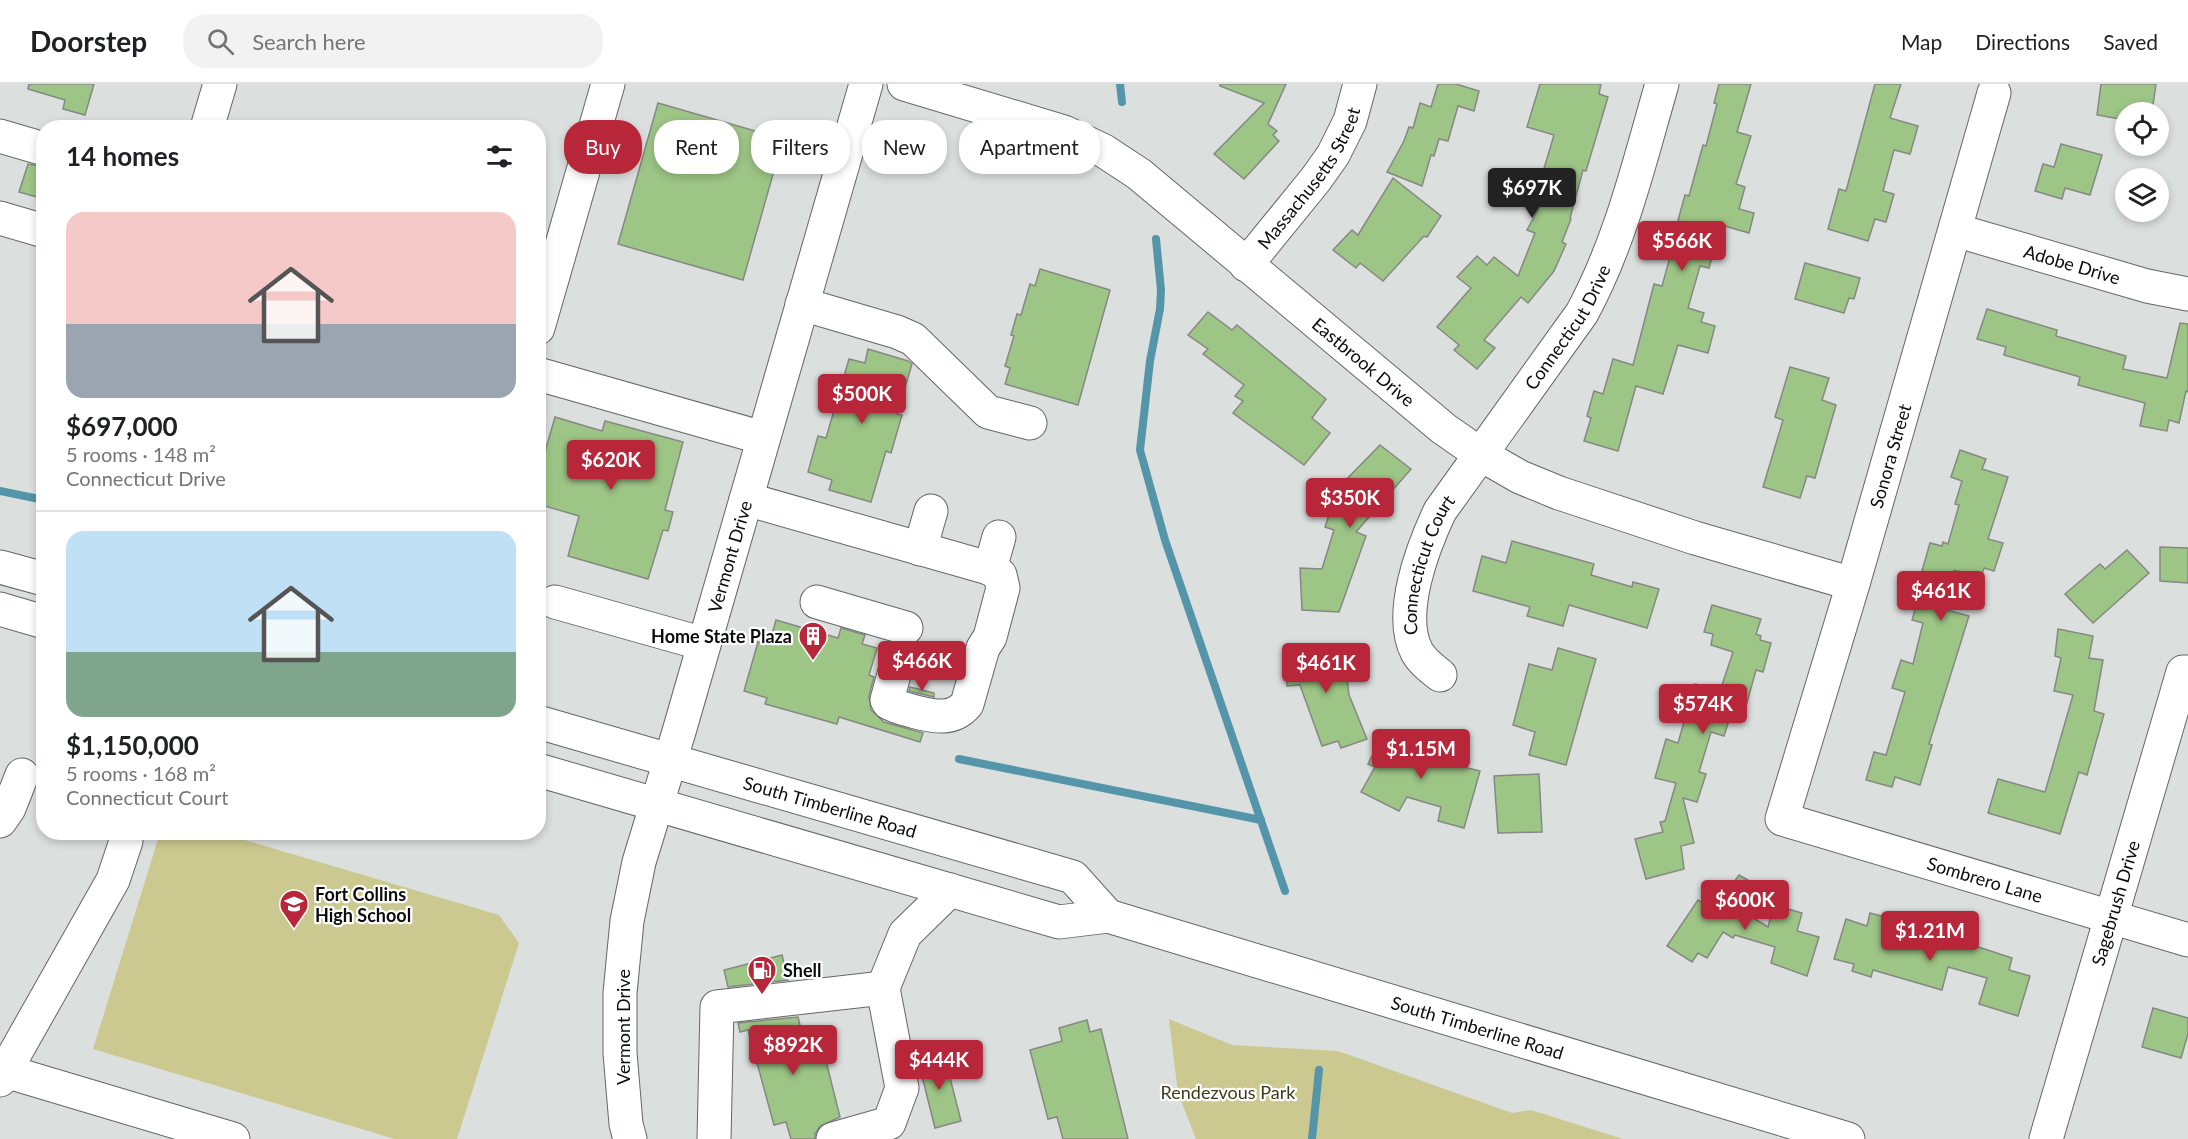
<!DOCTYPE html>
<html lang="en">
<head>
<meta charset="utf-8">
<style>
  :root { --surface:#fff; --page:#f2f2f2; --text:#202124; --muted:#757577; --line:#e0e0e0; --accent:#b8263a }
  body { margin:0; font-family:Lato,sans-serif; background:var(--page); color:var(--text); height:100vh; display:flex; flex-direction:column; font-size:22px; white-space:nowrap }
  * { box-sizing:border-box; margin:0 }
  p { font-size:20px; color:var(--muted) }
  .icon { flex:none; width:33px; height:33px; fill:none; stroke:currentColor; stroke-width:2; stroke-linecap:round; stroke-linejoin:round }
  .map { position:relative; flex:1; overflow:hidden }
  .sheet { position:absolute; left:36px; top:36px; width:510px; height:720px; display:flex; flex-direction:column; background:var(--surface); border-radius:24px; box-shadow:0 3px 9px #0003 }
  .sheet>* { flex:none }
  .top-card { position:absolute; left:564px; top:36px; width:570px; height:54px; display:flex; gap:12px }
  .buttons { position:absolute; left:2115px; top:18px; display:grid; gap:12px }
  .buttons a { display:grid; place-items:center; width:54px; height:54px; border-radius:50%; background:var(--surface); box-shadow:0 3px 9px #0003; font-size:30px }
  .price { position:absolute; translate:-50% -51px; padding:0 14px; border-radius:6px; background:var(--accent); color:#fff; font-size:20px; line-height:39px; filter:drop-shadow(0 2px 3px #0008) }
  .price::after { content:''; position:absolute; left:50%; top:36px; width:18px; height:14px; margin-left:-9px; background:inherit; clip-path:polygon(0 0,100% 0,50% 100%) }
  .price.active { background:#222; color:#fff }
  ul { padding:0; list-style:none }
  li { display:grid; align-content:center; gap:12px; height:318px; padding:0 30px }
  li+li { border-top:2px solid var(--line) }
  li span { display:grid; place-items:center; height:186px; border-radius:18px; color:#555 }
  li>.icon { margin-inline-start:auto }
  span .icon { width:108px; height:108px; fill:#fffc; stroke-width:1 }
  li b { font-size:26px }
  h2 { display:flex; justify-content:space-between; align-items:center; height:72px; padding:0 30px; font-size:26px }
  .pill { padding:0 21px; border-radius:24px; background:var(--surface); box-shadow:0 3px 9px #0003; font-size:21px; line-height:54px }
  .pill.active { background:var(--accent); color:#fff }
  header { display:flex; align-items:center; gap:36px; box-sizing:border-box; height:84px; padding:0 30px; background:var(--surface); border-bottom:2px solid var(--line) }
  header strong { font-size:28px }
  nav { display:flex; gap:33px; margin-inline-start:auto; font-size:21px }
  .search { width:420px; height:54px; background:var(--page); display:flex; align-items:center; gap:15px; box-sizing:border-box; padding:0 21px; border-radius:24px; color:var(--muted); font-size:22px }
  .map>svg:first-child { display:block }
  .green { fill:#cbc98f }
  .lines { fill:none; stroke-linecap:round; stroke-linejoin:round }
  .stream { stroke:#5595a9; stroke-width:8 }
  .building { fill:#9dc586; stroke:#868884; stroke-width:1.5 }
  .minor-casing { stroke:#636765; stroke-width:35 }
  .major-casing { stroke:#636765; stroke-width:35 }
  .minor { stroke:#fff; stroke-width:33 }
  .major { stroke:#fff; stroke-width:33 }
  .labels { text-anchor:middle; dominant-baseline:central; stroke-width:4.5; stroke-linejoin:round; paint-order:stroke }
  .street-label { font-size:18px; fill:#0a0c0b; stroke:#fff }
  .poi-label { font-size:18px; font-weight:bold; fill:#0a0c0b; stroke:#fff; text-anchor:start }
  .park-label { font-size:18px; fill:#3c3a19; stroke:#fff }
</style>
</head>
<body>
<header>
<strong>Doorstep</strong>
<div class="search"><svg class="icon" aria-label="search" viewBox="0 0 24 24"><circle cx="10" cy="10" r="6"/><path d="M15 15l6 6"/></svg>Search here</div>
<nav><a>Map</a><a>Directions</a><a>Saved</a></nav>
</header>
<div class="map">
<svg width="2188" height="1055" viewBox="0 0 2188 1055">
  <rect width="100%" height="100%" fill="#dbdfdd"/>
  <g class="green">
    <polygon points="160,749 221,749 499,831 519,859 457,1055 395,1055 93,965"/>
    <polygon points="1169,935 1232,961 1338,967 1512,1029 1531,1026 1623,1055 1196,1055 1178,1009"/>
  </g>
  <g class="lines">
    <g class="stream">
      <polyline points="1120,0 1122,18"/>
      <polyline points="1156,155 1161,206 1160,225 1150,277 1140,366 1165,456 1285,807"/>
      <polyline points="0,407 44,416"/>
      <polyline points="959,675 1261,736"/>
      <polyline points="1312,1055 1319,986"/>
    </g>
  </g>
  <g class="building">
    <polygon points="29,0 94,0 85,31 63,25 65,16 28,5"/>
    <polygon points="1220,0 1286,0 1268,40 1277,47 1273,51 1279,57 1244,95 1214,70 1264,19 1220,2"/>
    <polygon points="1438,0 1456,0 1479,7 1474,27 1458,22 1448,57 1439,55 1434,72 1431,71 1422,102 1387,88 1404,57 1409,43 1413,44 1420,19 1431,23"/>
    <polygon points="1540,0 1601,0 1599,10 1608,13 1586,87 1583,86 1570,134 1571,135 1562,158 1566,160 1554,187 1528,219 1521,213 1484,256 1495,264 1477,285 1454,266 1459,261 1437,243 1471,204 1457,193 1477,172 1487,181 1494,173 1518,192 1535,149 1527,146 1551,101 1540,98 1554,51 1527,43"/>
    <polygon points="1719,0 1751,0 1737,48 1751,52 1736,100 1745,103 1739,125 1754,129 1749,149 1721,141 1709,184 1700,182 1688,224 1704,229 1701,238 1715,242 1708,269 1678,261 1663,310 1636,302 1618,367 1584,357 1591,334 1587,332 1594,307 1603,310 1613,275 1633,281 1654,200 1662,202 1680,137 1678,136 1685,111 1689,112 1703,61 1706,62 1717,20 1714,19"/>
    <polygon points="1875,0 1901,0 1890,34 1918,42 1910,70 1894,66 1883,107 1894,110 1886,138 1875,135 1868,157 1828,145 1839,105 1846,107"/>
    <polygon points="2101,0 2156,0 2152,28 2126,28 2126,36 2097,31"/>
    <polygon points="658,19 783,55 743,196 618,160"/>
    <polygon points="2061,60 2102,71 2090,111 2065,104 2062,115 2035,107 2043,80 2054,83"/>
    <polygon points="28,80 44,83 44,115 19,108"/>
    <polygon points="1393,94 1441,132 1427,153 1424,152 1383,197 1360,179 1356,184 1333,166 1352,146 1358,151"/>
    <polygon points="1805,179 1860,194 1854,215 1849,214 1844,229 1795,215"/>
    <polygon points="1040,185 1110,206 1078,321 1005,300 1010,284 1005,282 1014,252 1011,251 1017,230 1021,231 1030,200 1035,202"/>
    <polygon points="1987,225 2057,246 2056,252 2126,272 2123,285 2167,294 2180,239 2188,240 2188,308 2186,307 2179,339 2169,336 2167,347 2140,342 2145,319 2078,301 2080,293 2004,271 2006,263 1977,255"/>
    <polygon points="1208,228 1232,246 1237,241 1326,315 1312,334 1330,349 1304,381 1233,329 1243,317 1235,312 1244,301 1203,270 1208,265 1188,251"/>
    <polygon points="868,265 908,277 912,280 897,330 902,331 891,369 886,367 871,418 829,406 832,396 808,388 818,352 826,354 849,275 865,279"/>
    <polygon points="1790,283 1829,294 1822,316 1836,321 1815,394 1807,392 1800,414 1763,403 1783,336 1775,333"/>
    <polygon points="555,333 602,347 605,337 683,358 665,426 673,428 668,447 663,446 648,495 568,472 579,432 538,420 538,392"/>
    <polygon points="1380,361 1411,385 1356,448 1366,452 1339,528 1302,526 1300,484 1322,485 1334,446 1325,443 1338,404"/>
    <polygon points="1960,366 1986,375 1982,385 2008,393 1988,455 2003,459 1994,487 1984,484 1981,493 1954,486 1943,525 1969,532 1929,660 1932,661 1920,701 1895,693 1892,703 1866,696 1874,668 1886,671 1905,608 1892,604 1901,576 1913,580 1923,539 1912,536 1926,488 1922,487 1930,459 1942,462 1943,458 1948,460 1959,421 1955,420 1962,397 1951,393"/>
    <polygon points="1512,457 1594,480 1591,491 1632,503 1633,498 1659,505 1647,544 1569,521 1563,542 1527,532 1530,523 1473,507 1482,472 1506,479"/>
    <polygon points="2160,463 2188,464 2188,499 2160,497"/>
    <polygon points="2127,466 2149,489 2093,539 2065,510 2100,480 2105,485"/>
    <polygon points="1712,521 1761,535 1756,550 1761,552 1760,556 1771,559 1763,588 1756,586 1743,633 1731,630 1724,652 1711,648 1699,688 1706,690 1697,718 1683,714 1694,759 1681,762 1684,785 1646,795 1635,755 1663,748 1660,738 1665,737 1676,699 1655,694 1666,655 1678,659 1695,600 1720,607 1733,568 1711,561 1713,550 1704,548"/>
    <polygon points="776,536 838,554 841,544 865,551 862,560 877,564 869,591 874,593 869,612 871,626 884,638 923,649 920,658 839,633 837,640 765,620 767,614 744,607 758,558 769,561"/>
    <polygon points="2058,545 2093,552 2089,574 2103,576 2094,627 2104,630 2087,691 2079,688 2060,750 1988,729 1998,695 2045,708 2073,611 2054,607 2061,574 2055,572"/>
    <polygon points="1343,562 1349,611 1367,655 1341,664 1338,657 1322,662 1300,601 1287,602 1284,575 1299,574 1297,564"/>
    <polygon points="1558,564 1596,575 1566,681 1529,671 1535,648 1513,641 1529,580 1552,586"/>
    <polygon points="910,603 934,609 934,613 909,607"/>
    <polygon points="1383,650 1430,673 1432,664 1459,672 1456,681 1480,687 1464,744 1438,737 1441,723 1407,713 1399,727 1361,708 1375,683 1368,680"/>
    <polygon points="1539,690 1542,748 1498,749 1494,692"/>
    <polygon points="1739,791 1753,799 1737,824 1768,843 1774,821 1802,829 1797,847 1819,853 1807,892 1771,879 1775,863 1735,851 1733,854 1723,848 1707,874 1698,869 1692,878 1667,862 1698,816 1714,826"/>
    <polygon points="1870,829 1899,837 1894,855 1934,866 1939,850 2012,874 2009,886 2030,892 2018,932 1979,920 1987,894 1948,883 1942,906 1873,886 1871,893 1852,887 1854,880 1834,875 1846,835 1867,842"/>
    <polygon points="782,871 788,896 728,903 724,886"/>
    <polygon points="2153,924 2188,934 2188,950 2181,974 2142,963"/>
    <polygon points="798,933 803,954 819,949 840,1033 820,1042 815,1050 815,1055 791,1055 786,1038 774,1041 748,946 740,948 738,939"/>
    <polygon points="1087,936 1090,948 1101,945 1128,1055 1063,1055 1057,1033 1048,1035 1030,966 1062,957 1059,944"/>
    <polygon points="944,970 961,1037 935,1044 918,976"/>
  </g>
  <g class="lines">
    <g class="minor-casing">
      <g id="minor">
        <path id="s1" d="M 904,0 L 1064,48 L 1104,67 L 1139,90 L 1444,345 L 1480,370 L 1520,393 L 1559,409 L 1695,454 L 1853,500"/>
        <path id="s2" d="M 1994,9 L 1853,500 L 1782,735 L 2188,856"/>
        <polyline points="207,44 220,0"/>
        <polyline points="0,52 44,65"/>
        <polyline points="0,134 44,147"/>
        <path id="s3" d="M 1955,146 L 2147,202 L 2188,210"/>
        <path id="s4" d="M 1246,181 L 1316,95 L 1333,71 L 1350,37 L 1360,0"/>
        <polyline points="802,220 897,248 913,255 988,328 1030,339"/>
        <polyline points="538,244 608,0"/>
        <polyline points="538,290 763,354"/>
        <path d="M 746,415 L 992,485 L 1000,491 L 1003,504 L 990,553 L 983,564 L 967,620 C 952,638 932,632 912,627 C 905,625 896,623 889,619 L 887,616 L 898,576"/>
        <polyline points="920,465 931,427"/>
        <polyline points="990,485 999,453"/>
        <polyline points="555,518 704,560"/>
        <polyline points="817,518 906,544"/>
        <path id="s5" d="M 1440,591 C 1431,584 1422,577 1417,568 C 1397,530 1423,463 1440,427 L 1582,229 C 1621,157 1639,79 1662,0"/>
        <polyline points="0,737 9,724 22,691"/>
        <polyline points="5,987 233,1055"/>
        <polyline points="0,996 113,796 126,757 124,748"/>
        <path id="s6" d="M 630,1055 L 626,1040 L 620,969 L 620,909 L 627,837 L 639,778 L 678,651 L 866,0"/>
        <polyline points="714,1055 717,923 883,904"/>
        <polyline points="833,1055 889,1039 902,1004 883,904 905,850 950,806"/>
        <path id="s7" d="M 2046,1055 L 2183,588 L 2188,588"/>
      </g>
    </g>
    <g class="major-casing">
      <g id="major">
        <polyline points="0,483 44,495"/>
        <polyline points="0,525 44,538"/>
        <path id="s8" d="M 538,638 L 1073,793 L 1108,832"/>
        <path id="s9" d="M 538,686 L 1059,838 L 1108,832 L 1848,1055"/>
      </g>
    </g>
    <use href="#minor" class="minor"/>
    <use href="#major" class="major"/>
  </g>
  <defs>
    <g id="building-pin" transform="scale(1.5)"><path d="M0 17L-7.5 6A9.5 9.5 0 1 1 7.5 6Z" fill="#b8263a" stroke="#fff"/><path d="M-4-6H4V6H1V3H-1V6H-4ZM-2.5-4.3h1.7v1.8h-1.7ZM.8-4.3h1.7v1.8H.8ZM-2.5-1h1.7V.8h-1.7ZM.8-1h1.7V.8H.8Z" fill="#fff"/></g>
    <g id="school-pin" transform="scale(1.5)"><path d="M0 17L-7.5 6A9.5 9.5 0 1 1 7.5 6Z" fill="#b8263a" stroke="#fff"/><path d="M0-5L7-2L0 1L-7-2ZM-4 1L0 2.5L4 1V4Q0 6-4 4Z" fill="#fff"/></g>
    <g id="fuel-pin" transform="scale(1.5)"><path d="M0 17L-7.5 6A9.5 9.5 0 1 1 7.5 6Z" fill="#b8263a" stroke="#fff"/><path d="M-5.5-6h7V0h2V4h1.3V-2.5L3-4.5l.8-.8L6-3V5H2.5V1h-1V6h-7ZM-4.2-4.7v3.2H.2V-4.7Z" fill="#fff"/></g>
  </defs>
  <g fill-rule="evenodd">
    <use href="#building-pin" x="813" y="552"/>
    <use href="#school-pin" x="294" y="820"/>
    <use href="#fuel-pin" x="762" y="886"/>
  </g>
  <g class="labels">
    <g class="street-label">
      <text stroke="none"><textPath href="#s4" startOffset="108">Massachusetts Street</textPath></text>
      <text stroke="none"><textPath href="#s3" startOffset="122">Adobe Drive</textPath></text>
      <text stroke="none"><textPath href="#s5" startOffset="404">Connecticut Drive</textPath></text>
      <text stroke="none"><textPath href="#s1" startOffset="546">Eastbrook Drive</textPath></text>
      <text transform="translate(1890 372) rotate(-74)">Sonora Street</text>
      <text stroke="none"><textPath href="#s6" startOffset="598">Vermont Drive</textPath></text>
      <text stroke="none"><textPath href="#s5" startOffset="124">Connecticut Court</textPath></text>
      <text stroke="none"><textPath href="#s8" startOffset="304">South Timberline Road</textPath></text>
      <text stroke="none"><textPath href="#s2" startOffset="968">Sombrero Lane</textPath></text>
      <text stroke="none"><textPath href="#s7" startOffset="246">Sagebrush Drive</textPath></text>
      <text transform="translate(623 943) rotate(-90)">Vermont Drive</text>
      <text stroke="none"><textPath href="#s9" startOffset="978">South Timberline Road</textPath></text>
    </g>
    <g class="poi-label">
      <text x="792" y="552" text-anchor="end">Home State Plaza</text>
      <text x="315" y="810">Fort Collins<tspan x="315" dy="21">High School</tspan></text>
      <text x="783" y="886">Shell</text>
    </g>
    <g class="park-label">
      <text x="1228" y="1008">Rendezvous Park</text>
    </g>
  </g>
</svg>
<div class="buttons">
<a><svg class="icon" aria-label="locate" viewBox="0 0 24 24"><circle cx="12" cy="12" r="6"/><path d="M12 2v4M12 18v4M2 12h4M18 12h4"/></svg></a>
<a><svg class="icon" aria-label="layers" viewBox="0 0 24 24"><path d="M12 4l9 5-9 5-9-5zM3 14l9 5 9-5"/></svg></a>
</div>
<b class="price active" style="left:1532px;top:135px">$697K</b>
<b class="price" style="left:1682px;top:188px">$566K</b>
<b class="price" style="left:862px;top:341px">$500K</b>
<b class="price" style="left:611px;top:407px">$620K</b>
<b class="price" style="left:1350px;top:445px">$350K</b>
<b class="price" style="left:1941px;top:538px">$461K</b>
<b class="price" style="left:922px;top:608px">$466K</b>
<b class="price" style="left:1326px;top:610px">$461K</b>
<b class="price" style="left:1703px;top:651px">$574K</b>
<b class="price" style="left:1421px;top:696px">$1.15M</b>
<b class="price" style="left:1745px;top:847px">$600K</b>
<b class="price" style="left:1930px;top:878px">$1.21M</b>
<b class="price" style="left:793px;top:992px">$892K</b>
<b class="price" style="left:939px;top:1007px">$444K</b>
<div class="top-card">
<a class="pill active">Buy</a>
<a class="pill">Rent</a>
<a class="pill">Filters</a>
<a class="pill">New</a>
<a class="pill">Apartment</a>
</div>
<section class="sheet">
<h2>14 homes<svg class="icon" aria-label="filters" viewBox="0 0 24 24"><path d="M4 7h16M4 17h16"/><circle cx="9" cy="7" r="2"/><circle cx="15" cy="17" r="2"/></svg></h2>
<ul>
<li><span style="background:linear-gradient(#f6c9c9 60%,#9aa5b1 0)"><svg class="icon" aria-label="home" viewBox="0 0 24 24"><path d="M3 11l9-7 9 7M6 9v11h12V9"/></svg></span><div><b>$697,000</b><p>5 rooms · 148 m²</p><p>Connecticut Drive</p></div></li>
<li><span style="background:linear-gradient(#bfe0f5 65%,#7fa58c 0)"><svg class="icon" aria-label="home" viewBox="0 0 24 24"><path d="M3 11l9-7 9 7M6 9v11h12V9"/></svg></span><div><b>$1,150,000</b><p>5 rooms · 168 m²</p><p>Connecticut Court</p></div></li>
</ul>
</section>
</div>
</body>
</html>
